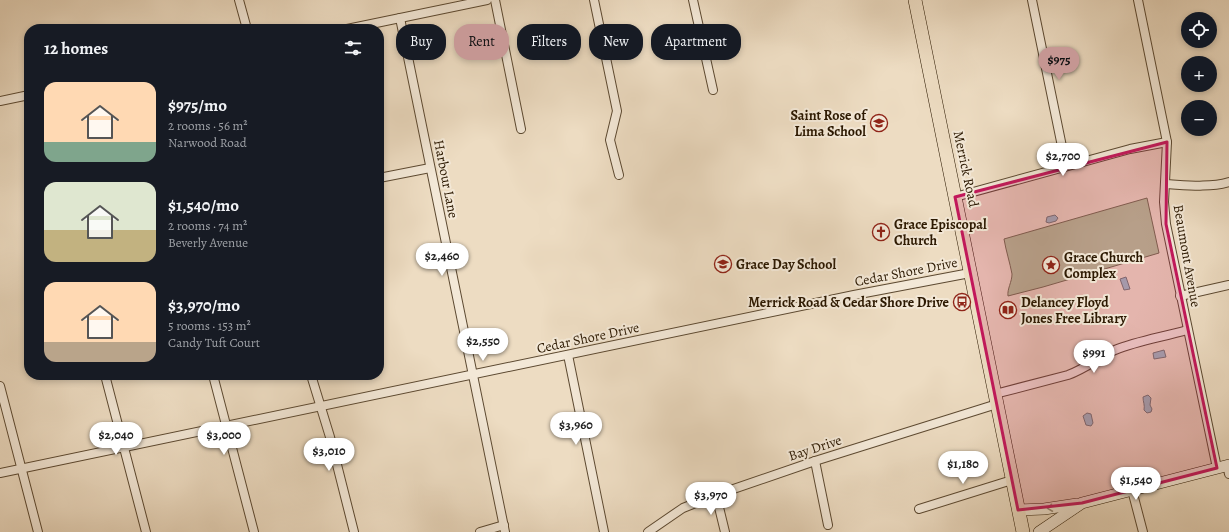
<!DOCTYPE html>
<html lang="en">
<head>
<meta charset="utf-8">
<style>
  :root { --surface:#171b24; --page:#20242c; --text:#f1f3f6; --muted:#9ea1a6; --accent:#c59692 }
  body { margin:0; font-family:Alegreya,serif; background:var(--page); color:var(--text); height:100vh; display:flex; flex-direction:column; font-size:15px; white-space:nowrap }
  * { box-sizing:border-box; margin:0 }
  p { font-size:13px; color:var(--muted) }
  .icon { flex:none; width:22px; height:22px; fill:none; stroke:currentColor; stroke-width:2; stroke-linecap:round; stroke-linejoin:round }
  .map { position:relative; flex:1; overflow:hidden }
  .drawer { position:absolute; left:24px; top:24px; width:360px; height:356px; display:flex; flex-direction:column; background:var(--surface); border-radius:16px; box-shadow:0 2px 6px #0003 }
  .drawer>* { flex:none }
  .top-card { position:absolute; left:396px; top:24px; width:380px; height:36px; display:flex; gap:8px }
  .controls { position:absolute; left:1181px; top:12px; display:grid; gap:8px }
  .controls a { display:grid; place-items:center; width:36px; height:36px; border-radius:50%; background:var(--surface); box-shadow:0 2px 6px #0003; font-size:20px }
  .price { position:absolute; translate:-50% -34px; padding:0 9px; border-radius:14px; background:#fff; color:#222; font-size:13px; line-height:26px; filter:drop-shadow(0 1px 2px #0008) }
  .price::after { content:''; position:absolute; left:50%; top:24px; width:12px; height:9px; margin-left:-6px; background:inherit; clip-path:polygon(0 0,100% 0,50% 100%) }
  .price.on { background:var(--accent); color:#111 }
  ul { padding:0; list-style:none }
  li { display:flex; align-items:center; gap:12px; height:100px; padding:0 20px }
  li span { display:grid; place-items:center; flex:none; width:112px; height:80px; border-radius:12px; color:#555 }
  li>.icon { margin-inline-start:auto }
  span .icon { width:48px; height:48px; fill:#fffc; stroke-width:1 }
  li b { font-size:17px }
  h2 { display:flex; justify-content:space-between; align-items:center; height:48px; padding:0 20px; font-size:17px }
  .pill { padding:0 14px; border-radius:16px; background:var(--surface); box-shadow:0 2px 6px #0003; font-size:14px; line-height:36px }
  .pill.on { background:var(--accent); color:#111 }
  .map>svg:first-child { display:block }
  .green { fill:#b5c195; stroke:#706c4b }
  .water { fill:#9eb9be; stroke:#707972 }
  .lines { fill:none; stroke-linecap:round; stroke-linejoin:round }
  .street-casing { stroke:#5c4931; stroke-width:10 }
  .secondary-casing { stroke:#2b1801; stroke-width:12 }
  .primary-casing { stroke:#2b1801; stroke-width:14 }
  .street { stroke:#f3e8d7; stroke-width:8 }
  .secondary { stroke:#f3e8d7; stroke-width:11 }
  .primary { stroke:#eddcc2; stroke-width:13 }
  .oneway { stroke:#998a77 }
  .marked { fill:#c2185b; fill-opacity:0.2; stroke:#c2185b; stroke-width:3; stroke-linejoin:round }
  .labels { text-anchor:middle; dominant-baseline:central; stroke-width:4; stroke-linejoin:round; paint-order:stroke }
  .poi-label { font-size:14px; font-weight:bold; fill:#2b1801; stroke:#f3e8d7; text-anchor:start }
  .street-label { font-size:14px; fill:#2b1801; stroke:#f3e8d7 }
</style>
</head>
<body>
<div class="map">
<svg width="1229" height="532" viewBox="0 0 1229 532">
  <rect width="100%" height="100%" fill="#eddcc2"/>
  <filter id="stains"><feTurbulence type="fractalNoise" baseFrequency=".005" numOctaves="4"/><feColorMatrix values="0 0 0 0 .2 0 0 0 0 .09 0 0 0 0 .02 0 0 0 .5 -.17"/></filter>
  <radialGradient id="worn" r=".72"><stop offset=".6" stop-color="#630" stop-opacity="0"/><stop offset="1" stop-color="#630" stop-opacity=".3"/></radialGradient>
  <path class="green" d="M 1147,198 L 1159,253 L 1043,287 L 1008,296 C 1007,289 1012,282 1012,274 C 1010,263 1006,251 1004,239 Z"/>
  <g class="water">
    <polygon points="1055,215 1058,218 1056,221 1049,223 1046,222 1047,217"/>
    <polygon points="1126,277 1130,289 1124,290 1120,279"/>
    <polygon points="1164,350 1166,357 1154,359 1153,353"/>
    <path d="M 1148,395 L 1151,398 L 1150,405 L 1152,409 L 1151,412 L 1147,413 L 1144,410 C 1145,405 1143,402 1143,397 Z"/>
    <polygon points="1087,413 1091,414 1093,423 1091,426 1086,425 1083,416"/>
  </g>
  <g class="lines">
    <g class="street-casing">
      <g id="street">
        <polyline points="239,0 247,29"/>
        <polyline points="495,0 521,129"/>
        <polyline points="594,0 617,111 610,140 619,175"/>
        <polyline points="693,0 713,90"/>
        <polyline points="1032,0 1066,166"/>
        <polyline points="1138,0 1167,142 1164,202 1166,224 1217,468"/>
        <polyline points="400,18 505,532"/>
        <polyline points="347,29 487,0"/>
        <polyline points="0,101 29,95"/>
        <polyline points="379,178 430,168"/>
        <path d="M 1165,184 C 1186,185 1208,188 1229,182"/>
        <polyline points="955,197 1130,149 1167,142"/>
        <polyline points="1180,296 1229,285"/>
        <polyline points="568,355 604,532"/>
        <polyline points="105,375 146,532"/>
        <polyline points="213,375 254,532"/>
        <polyline points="311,375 330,437 354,532"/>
        <polyline points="0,386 38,532"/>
        <path d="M 995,394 L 1068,375 C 1085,369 1098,358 1115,350 C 1137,341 1163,337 1187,330"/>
        <polyline points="815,461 828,525"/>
        <polyline points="1227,465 1229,474"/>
        <polyline points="0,473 854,295 970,273"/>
        <polyline points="1132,490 1143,532"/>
        <polyline points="716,495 725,532"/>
        <polyline points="919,509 1012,480"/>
        <polyline points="480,532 504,525"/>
        <polyline points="648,532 683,508 716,495 815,461 997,404"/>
      </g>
    </g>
    <g class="secondary-casing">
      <g id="secondary">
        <polyline points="1018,510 1044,509 1077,504"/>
        <polyline points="1039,532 1082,503 1229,465"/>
      </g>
    </g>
    <g class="primary-casing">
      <polyline id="primary" points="915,0 1023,532"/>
    </g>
    <use href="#street" class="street"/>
    <use href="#secondary" class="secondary"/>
    <use href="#primary" class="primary"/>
  </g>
  <defs><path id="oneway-chevron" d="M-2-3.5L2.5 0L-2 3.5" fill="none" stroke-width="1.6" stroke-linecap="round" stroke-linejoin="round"/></defs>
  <use class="oneway" href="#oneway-chevron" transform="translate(1050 508) rotate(172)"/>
  <path class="marked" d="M 1167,142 L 1166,224 L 1217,468 L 1082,503 L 1018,510 L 955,197 Z"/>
  <defs>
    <g id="school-ring" transform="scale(0.9)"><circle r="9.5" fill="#f3e8d7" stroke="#8f2418" stroke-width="1.5"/><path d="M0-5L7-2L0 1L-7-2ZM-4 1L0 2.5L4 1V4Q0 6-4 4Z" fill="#8f2418"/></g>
    <g id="church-ring" transform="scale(0.9)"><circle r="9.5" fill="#f3e8d7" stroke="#8f2418" stroke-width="1.5"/><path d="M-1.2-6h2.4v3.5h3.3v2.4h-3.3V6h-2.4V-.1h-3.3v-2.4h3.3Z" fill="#8f2418"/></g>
    <g id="sight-ring" transform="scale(0.9)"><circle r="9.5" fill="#f3e8d7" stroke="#8f2418" stroke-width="1.5"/><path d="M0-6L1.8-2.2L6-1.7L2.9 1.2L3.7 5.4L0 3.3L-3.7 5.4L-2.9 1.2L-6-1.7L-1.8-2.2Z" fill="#8f2418"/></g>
    <g id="bus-ring" transform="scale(0.9)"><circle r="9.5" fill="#f3e8d7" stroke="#8f2418" stroke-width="1.5"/><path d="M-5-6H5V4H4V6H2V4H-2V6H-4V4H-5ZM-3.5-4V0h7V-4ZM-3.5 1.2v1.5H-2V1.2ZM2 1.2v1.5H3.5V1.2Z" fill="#8f2418"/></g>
    <g id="library-ring" transform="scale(0.9)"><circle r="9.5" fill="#f3e8d7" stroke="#8f2418" stroke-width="1.5"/><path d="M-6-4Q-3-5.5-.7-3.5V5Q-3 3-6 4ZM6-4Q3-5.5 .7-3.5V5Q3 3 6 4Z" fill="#8f2418"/></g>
  </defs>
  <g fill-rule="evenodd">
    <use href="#school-ring" x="879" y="123"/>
    <use href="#church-ring" x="881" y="232"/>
    <use href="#school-ring" x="723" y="264"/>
    <use href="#sight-ring" x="1051" y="265"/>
    <use href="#bus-ring" x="962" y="302"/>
    <use href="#library-ring" x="1008" y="310"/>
  </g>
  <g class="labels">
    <g class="poi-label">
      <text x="866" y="115" text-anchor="end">Saint Rose of<tspan x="866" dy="16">Lima School</tspan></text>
      <text x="894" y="224">Grace Episcopal<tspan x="894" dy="16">Church</tspan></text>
      <text x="1064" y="257">Grace Church<tspan x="1064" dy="16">Complex</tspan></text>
      <text x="736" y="264">Grace Day School</text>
      <text x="949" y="302" text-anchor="end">Merrick Road &amp; Cedar Shore Drive</text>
      <text x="1021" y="302">Delancey Floyd<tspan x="1021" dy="16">Jones Free Library</tspan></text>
    </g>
    <g class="street-label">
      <text transform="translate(966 169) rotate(78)">Merrick Road</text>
      <text transform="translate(446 179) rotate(79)">Harbour Lane</text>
      <text transform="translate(1187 256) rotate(80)">Beaumont Avenue</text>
      <text transform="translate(906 272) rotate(-11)">Cedar Shore Drive</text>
      <text transform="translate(588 338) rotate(-12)">Cedar Shore Drive</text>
      <text transform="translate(815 448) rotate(-18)">Bay Drive</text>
    </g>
  </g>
  <rect width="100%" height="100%" filter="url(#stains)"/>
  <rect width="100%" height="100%" fill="url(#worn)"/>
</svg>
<div class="controls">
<a><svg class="icon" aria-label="locate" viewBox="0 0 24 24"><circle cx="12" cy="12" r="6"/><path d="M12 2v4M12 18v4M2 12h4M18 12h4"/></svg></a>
<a>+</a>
<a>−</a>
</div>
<b class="price on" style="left:1059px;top:81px">$975</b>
<b class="price" style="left:1063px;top:177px">$2,700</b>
<b class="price" style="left:442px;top:277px">$2,460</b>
<b class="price" style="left:483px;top:362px">$2,550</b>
<b class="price" style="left:1094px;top:374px">$991</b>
<b class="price" style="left:576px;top:446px">$3,960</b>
<b class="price" style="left:116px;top:456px">$2,040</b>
<b class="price" style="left:224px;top:456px">$3,000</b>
<b class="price" style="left:329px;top:472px">$3,010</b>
<b class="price" style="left:963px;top:485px">$1,180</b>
<b class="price" style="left:1136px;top:501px">$1,540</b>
<b class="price" style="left:711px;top:516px">$3,970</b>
<div class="top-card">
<a class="pill">Buy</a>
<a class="pill on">Rent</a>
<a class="pill">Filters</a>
<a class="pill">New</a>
<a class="pill">Apartment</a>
</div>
<section class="drawer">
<h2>12 homes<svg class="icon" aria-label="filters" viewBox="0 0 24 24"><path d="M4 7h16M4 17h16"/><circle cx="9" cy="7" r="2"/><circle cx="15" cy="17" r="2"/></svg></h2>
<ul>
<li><span style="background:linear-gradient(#ffd9b3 75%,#7fa58c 0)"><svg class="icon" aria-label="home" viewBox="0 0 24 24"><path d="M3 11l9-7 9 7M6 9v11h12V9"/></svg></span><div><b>$975/mo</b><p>2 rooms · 56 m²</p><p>Narwood Road</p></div></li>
<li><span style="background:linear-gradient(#dfe7d0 60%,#c2b280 0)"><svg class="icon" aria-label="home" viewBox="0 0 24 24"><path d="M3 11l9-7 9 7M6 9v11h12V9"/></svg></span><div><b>$1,540/mo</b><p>2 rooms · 74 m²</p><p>Beverly Avenue</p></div></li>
<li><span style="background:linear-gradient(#ffd9b3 75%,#b9a48a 0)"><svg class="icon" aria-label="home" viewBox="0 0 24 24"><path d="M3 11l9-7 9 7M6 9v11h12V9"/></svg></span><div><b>$3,970/mo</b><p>5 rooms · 153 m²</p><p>Candy Tuft Court</p></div></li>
</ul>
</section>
</div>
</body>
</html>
